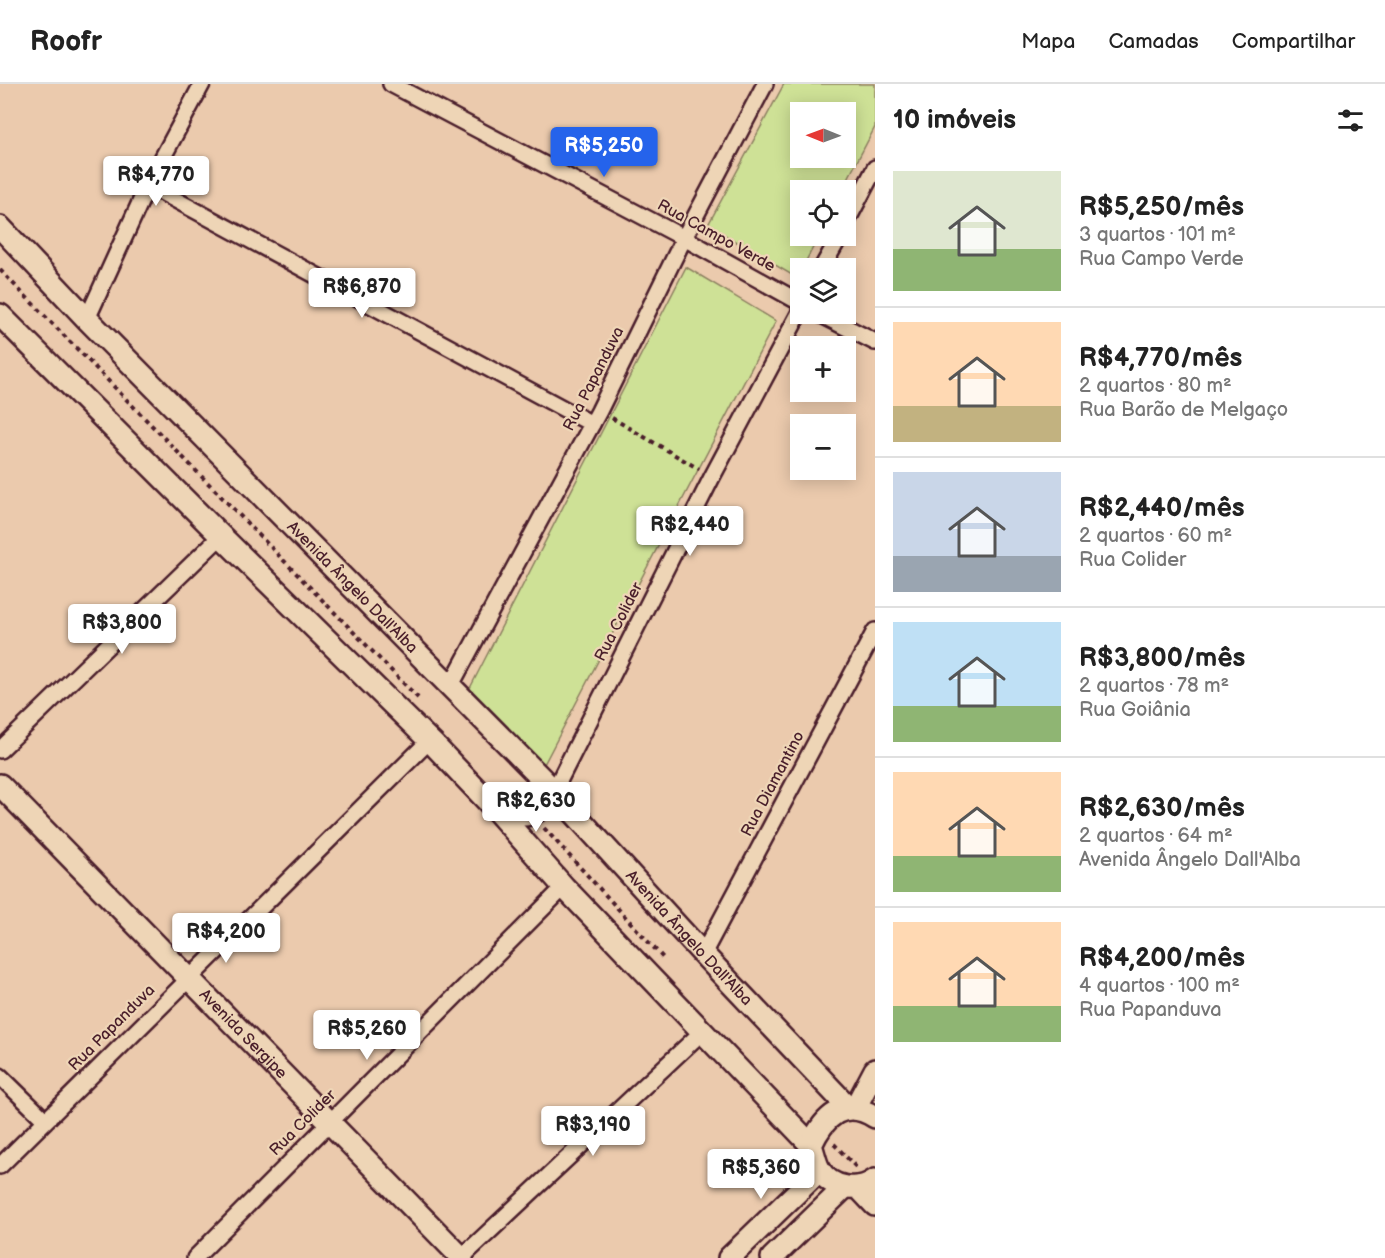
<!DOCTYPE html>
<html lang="pt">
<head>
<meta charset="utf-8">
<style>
  :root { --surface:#fff; --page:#f6f6f6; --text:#222; --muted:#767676; --line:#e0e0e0; --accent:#2563eb }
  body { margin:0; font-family:"Balsamiq Sans",sans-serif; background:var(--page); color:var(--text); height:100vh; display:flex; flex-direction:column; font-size:22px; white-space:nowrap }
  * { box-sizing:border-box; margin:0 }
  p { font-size:20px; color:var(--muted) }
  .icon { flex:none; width:33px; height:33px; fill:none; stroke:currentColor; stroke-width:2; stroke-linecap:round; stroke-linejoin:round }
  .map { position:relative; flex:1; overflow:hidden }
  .side { display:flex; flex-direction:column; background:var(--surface); width:510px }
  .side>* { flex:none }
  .needle { width:39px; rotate:271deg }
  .buttons { position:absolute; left:790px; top:18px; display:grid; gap:12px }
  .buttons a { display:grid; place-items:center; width:66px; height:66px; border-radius:0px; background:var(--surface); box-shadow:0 3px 15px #0003; font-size:30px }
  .price { position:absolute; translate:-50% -51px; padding:0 14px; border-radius:6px; background:#fff; color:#222; font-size:20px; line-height:39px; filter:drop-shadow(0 2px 3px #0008) }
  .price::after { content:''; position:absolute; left:50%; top:36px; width:18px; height:14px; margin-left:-9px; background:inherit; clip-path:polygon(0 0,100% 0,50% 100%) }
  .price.on { background:var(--accent); color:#fff }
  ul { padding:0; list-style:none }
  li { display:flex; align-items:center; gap:18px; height:150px; padding:0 18px }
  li+li { border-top:2px solid var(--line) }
  li span { display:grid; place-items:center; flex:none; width:168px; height:120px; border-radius:0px; color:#555 }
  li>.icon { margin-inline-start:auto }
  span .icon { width:72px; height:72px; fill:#fffc; stroke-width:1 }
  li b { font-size:26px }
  h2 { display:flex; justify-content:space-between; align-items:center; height:72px; padding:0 18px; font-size:26px }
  header { display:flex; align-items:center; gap:36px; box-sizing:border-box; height:84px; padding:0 30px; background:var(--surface); border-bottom:2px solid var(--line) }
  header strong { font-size:28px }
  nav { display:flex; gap:33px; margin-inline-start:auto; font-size:21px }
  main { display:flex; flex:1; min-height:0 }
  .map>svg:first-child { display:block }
  .green { fill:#cee196; stroke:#8c8060; stroke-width:1.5; fill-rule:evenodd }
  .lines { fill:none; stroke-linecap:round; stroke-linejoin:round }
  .street-casing { stroke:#4a1f2b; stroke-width:20 }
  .secondary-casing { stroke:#4a1f2b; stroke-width:26 }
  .path { stroke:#4a1f2b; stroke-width:4; stroke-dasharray:4.5 4.5; stroke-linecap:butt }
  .street { stroke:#eed5b6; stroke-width:15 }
  .secondary { stroke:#eed5b6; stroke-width:21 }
  .labels { text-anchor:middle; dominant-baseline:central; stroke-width:4.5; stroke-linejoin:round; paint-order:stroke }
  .street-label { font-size:16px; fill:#4a1f2b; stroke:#eed5b6 }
</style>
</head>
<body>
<header>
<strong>Roofr</strong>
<nav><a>Mapa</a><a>Camadas</a><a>Compartilhar</a></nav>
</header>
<main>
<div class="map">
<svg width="875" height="1174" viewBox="0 0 875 1174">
  <rect width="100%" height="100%" fill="#ebcaad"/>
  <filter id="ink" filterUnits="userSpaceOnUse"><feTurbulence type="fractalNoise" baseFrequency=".0167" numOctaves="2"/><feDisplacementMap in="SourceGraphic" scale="12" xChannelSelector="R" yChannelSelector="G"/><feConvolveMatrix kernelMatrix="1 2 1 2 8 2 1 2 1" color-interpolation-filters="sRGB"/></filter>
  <g filter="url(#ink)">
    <g class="green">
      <path d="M 784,0 L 875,0 L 875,43 L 842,106 L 801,106 L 801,152 L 819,152 L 797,194 L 708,141 ZM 801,28 L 846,28 L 846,74 L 801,74 Z"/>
      <polygon points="686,183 776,237 541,686 468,608"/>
    </g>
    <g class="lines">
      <g class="street-casing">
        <g id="street">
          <polyline points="391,0 684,154 801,219"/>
          <polyline points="148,101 592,340"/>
          <polyline points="846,139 875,84"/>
          <polyline points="822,184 840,152"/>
          <polyline points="820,230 875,258"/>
          <polyline points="87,235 148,101 202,0"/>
          <polyline points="450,603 599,327 684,154 765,0"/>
          <polyline points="0,666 221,452"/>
          <polyline points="554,707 712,393 801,226"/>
          <polyline points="703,870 875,547"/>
          <polyline points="0,992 45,1036"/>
          <polyline points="0,1082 429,657"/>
          <polyline points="195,1174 564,803"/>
          <polyline points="461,1174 702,948"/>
        </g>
      </g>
      <g class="secondary-casing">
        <g id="secondary">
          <path id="s1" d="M 0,143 L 87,235 L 554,707 L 703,870 L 849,1024"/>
          <polyline points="0,231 221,452 434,661 495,725 564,803 811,1061"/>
          <path id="s2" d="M 0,701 L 462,1174"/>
          <path d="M 495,725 C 526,734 536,736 554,707"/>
          <polyline points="855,1024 875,986"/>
          <path d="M 875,1033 C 844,1013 824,1033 811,1061 C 814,1069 815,1077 819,1085 C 830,1104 857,1109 875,1096"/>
          <polyline points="858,1103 875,1121"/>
          <polyline points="729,1174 820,1086"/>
          <polyline points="772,1174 845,1103"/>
        </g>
      </g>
      <g class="path">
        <polyline points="0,186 418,614"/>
        <polyline points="612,334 699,385"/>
        <polyline points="544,744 665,876"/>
        <polyline points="834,1060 856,1083"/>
      </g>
      <use href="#street" class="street"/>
      <use href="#secondary" class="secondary"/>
    </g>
  </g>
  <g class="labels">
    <g class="street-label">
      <text transform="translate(716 152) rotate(29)">Rua Campo Verde</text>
      <text transform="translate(594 295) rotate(-63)">Rua Papanduva</text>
      <text stroke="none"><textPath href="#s1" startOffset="504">Avenida Ângelo Dall'Alba</textPath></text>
      <text transform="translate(619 538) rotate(-63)">Rua Colider</text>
      <text transform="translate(773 700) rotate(-62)">Rua Diamantino</text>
      <text stroke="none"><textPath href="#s1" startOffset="990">Avenida Ângelo Dall'Alba</textPath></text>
      <text transform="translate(112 944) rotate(-45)">Rua Papanduva</text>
      <text stroke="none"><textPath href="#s2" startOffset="348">Avenida Sergipe</textPath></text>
      <text transform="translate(303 1039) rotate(-45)">Rua Colider</text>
    </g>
  </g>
</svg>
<div class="buttons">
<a><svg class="needle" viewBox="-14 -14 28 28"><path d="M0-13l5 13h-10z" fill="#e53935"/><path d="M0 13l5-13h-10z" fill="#767676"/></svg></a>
<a><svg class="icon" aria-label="locate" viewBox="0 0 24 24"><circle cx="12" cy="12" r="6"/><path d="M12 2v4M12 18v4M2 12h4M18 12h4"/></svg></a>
<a><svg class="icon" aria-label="layers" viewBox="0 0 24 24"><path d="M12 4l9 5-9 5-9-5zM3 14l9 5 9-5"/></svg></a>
<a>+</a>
<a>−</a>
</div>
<b class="price on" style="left:604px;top:94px">R$5,250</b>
<b class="price" style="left:156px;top:123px">R$4,770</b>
<b class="price" style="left:362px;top:235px">R$6,870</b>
<b class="price" style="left:690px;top:473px">R$2,440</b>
<b class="price" style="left:122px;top:571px">R$3,800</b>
<b class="price" style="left:536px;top:749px">R$2,630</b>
<b class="price" style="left:226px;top:880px">R$4,200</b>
<b class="price" style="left:367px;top:977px">R$5,260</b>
<b class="price" style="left:593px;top:1073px">R$3,190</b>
<b class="price" style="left:761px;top:1116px">R$5,360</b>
</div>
<section class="side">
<h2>10 imóveis<svg class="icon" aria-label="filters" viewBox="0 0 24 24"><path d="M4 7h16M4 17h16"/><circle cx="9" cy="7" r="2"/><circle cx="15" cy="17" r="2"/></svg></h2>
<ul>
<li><span style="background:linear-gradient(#dfe7d0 65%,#8fb573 0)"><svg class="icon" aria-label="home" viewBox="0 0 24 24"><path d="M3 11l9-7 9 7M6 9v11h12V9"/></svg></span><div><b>R$5,250/mês</b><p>3 quartos · 101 m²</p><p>Rua Campo Verde</p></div></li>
<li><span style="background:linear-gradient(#ffd9b3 70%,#c2b280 0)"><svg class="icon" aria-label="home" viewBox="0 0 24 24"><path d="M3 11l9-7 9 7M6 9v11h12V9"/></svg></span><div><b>R$4,770/mês</b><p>2 quartos · 80 m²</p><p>Rua Barão de Melgaço</p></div></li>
<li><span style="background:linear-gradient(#c9d6e8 70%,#9aa5b1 0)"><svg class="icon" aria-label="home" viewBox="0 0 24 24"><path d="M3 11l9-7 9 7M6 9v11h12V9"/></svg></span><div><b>R$2,440/mês</b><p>2 quartos · 60 m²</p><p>Rua Colider</p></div></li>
<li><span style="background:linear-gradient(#bfe0f5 70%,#8fb573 0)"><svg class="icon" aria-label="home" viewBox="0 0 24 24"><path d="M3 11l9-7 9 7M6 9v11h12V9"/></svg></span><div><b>R$3,800/mês</b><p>2 quartos · 78 m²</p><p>Rua Goiânia</p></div></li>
<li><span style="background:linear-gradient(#ffd9b3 70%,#8fb573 0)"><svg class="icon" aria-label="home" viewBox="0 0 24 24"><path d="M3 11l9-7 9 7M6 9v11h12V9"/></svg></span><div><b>R$2,630/mês</b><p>2 quartos · 64 m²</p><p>Avenida Ângelo Dall'Alba</p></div></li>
<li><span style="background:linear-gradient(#ffd9b3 70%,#8fb573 0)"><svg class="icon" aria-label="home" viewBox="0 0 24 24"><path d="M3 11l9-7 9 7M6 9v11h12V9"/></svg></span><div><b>R$4,200/mês</b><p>4 quartos · 100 m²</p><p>Rua Papanduva</p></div></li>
</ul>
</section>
</main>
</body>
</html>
